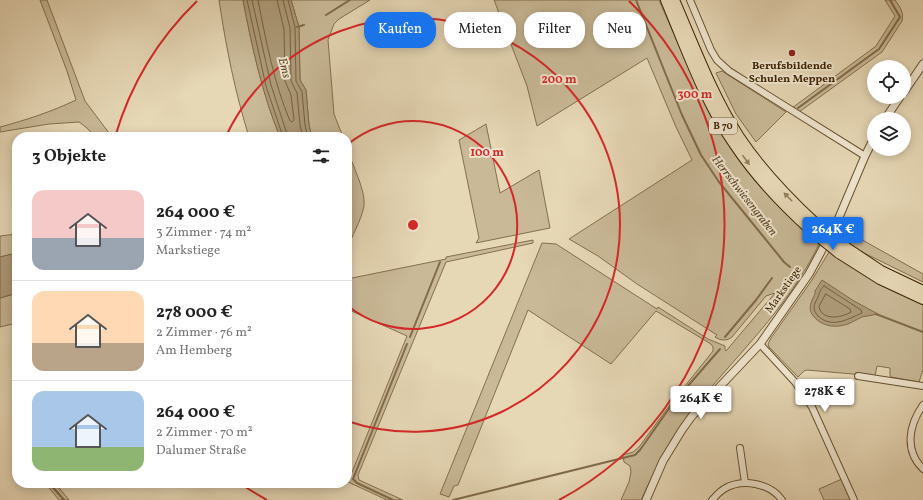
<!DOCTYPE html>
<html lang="de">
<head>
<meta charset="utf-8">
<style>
  :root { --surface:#fff; --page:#f2f2f2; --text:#222; --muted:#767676; --line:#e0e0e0; --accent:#1a73e8 }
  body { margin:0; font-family:Vollkorn,serif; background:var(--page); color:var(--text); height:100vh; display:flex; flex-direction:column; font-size:15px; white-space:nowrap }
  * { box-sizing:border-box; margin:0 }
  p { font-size:13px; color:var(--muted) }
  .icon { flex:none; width:22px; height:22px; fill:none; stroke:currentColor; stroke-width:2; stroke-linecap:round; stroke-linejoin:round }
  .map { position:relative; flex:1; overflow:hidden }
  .details { position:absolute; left:12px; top:132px; width:340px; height:356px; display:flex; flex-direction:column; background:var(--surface); border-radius:16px; box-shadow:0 2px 10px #0003 }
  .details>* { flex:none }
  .top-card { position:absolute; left:364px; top:12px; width:380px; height:36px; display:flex; gap:8px }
  .tools { position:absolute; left:867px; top:60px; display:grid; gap:8px }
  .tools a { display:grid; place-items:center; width:44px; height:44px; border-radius:50%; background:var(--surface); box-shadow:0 2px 10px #0003; font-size:20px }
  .price { position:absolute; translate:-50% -34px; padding:0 9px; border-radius:4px; background:#fff; color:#222; font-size:13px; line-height:26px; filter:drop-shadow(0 1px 2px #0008) }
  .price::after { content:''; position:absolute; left:50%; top:24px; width:12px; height:9px; margin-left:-6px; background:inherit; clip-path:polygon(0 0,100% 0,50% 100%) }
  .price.on { background:var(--accent); color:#fff }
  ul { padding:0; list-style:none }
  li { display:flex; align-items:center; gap:12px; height:100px; padding:0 20px }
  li+li { border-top:1px solid var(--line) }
  li span { display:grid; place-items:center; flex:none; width:112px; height:80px; border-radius:12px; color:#555 }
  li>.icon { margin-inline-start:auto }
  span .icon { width:48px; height:48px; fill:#fffc; stroke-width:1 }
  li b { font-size:17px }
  h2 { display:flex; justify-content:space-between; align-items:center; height:48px; padding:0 20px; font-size:17px }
  .pill { padding:0 14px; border-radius:16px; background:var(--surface); box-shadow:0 2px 10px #0003; font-size:14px; line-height:36px }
  .pill.on { background:var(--accent); color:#fff }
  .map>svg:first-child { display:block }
  .green { fill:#c9b997; stroke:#846f4d }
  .water { fill:#ad9a78; stroke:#816b49 }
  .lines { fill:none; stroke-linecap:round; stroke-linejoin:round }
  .shore { stroke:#76603e; stroke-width:1 }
  .stream { stroke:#816b49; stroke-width:2 }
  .minor-casing { stroke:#685230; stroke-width:8 }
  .tertiary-casing { stroke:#685230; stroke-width:9 }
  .trunk-casing { stroke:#3e2503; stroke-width:12 }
  .minor { stroke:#efe5cf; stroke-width:6 }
  .tertiary { stroke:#efe5cf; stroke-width:7 }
  .trunk { stroke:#e6d7b5; stroke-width:10 }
  .trunk-bridge-casing { stroke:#3e2503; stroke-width:12; stroke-linecap:butt }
  .trunk-bridge { stroke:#e6d7b5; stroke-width:10 }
  .oneway { fill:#927e5c }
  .ring { fill:none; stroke:#d62828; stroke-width:2 }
  .poi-dot { fill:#8f2418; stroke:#efe5cf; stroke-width:1.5 }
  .labels { text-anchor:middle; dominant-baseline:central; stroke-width:4; stroke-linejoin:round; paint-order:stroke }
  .shield { fill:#efe5cf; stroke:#735f40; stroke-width:1 }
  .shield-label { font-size:10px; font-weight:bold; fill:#3e2503 }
  .poi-label { font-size:11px; font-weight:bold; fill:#3e2503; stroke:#efe5cf }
  .street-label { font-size:11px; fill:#3e2503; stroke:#efe5cf }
  .water-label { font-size:12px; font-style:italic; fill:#5f4826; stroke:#efe5cf }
  .centre { fill:#d62828; stroke:#efe5cf; stroke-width:2 }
  .ring-label { font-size:12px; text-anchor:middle; font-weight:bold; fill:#d62828; stroke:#efe5cf; stroke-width:4; stroke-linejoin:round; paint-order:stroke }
</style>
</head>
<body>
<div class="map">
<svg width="923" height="500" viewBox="0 0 923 500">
  <rect width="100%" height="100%" fill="#e6d7b5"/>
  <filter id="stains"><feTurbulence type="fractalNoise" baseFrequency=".005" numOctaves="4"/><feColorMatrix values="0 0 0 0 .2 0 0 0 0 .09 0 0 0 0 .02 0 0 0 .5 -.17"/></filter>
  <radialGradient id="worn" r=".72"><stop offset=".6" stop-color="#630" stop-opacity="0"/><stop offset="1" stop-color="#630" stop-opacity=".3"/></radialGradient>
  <g class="green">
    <path d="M 40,0 L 47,0 L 85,101 L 112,137 L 95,137 L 87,128 L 79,122 L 49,124 L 0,132 L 0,127 C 26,120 51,112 76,100 L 67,71 Z"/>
    <path d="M 219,0 L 243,0 C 252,47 262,93 280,137 L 249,137 C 235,92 226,47 219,0 Z"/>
    <polygon points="291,0 370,0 339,19 334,24 328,40 334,114 343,137 312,137 309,125 306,90 300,80 299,27"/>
    <path d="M 494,0 L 659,0 L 689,69 L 712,118 L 742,162 L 765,191 L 780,207 L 819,244 C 788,309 734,357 690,413 C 669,439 655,470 641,500 L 621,500 L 629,482 L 631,472 L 630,466 L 624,462 L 623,455 L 633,452 L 639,447 L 672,402 L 713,351 L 713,347 L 711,344 L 656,311 L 611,364 L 528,310 L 458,485 L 454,486 L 449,497 L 440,494 L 542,243 L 556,244 L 657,309 L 658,307 L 708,339 L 725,346 L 725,350 L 726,351 L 775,293 L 766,296 L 732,337 C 727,341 721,341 715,337 L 717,335 L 637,284 L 598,256 L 569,239 L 692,160 L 676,127 L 647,58 L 537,126 L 527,86 Z"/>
    <path d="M 885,0 L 895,0 C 900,7 904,12 902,21 L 882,52 L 799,112 L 792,108 L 876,46 L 895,16 Z"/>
    <polygon points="722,71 786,112 756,142 736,114 716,73"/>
    <polygon points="486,124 500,193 539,170 550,228 476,243 479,238 478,233 459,140"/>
    <path d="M 347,149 C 352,164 366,191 364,206 C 361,222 351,236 347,251 Z"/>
    <polygon points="841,228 923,274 923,282 862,252 837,235"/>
    <polygon points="17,234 17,253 0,257 0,236"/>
    <polygon points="533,240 533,243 446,262 358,475 359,480 403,500 387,500 348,482 407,336 347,309 347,279 446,259 446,257"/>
    <path d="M 829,252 C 858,273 890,290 923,304 L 923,370 L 919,382 L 891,377 L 890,375 L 890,368 L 877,366 L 875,376 L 807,370 L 804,371 L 798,377 L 769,347 L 768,344 L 771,338 L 812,280 Z"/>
    <polygon points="17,293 17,323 0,327 0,298"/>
    <polygon points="842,479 851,500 824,500 819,489"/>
    <polygon points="45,483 55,483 69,500 59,500"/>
  </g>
  <g class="water">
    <path d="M 243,0 L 291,0 L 299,27 L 300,80 L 306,90 L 309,125 L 312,137 L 280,137 C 262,93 252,47 243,0 Z"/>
    <polygon points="17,253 17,293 0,298 0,257"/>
    <path d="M 822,280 L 854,301 L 878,314 C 873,315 867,316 862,317 C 857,319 853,322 848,324 C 836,328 823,327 814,317 C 807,309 811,302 815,294 L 815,291 Z"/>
  </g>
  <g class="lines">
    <g class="shore">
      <polyline points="247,0 266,86 283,137"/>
      <polyline points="252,0 271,85 288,137"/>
      <path d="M 258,0 C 266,41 274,83 290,121 L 292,122 L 294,120 L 291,95 L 285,81 L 284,29 L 277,0"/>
      <polyline points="283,0 290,28 291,81 297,93 300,125 303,137"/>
      <polyline points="288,0 295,27 296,81 302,92 305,125 308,137"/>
      <path d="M 824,286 L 861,310 L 862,313 C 848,319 832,329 818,316 C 813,310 813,306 817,299 C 820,294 819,290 824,286 Z"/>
      <path d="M 826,294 L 850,309 L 851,312 C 841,318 822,321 819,307 Z"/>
    </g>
    <g class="stream">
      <polyline points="636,0 682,115 701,155 719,182 784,262 790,267"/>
      <polyline points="326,15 350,0"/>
      <polyline points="297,27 304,25"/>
      <polyline points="798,108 879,49 900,17 890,0"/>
      <polyline points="876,314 923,332"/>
      <polyline points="410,337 440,262"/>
      <polyline points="725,337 756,300 772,278"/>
      <polyline points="49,483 64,500"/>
      <polyline points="393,500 357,483 353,479 407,344"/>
      <polyline points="453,500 635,455 640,450 673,403 720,349"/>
    </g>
    <g class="minor-casing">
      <g id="minor">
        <polyline points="690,0 711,50 717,60 729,71 865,156"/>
        <polyline points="760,344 795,382 812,407 854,500"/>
        <polyline points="858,376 923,386"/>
        <path d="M 923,405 C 909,425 904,450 923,469"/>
        <polyline points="740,448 745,483"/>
        <path d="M 712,500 C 716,496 719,492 724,489 C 742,478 770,483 782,500"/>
      </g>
    </g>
    <g class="tertiary-casing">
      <g id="tertiary">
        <polyline points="904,92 923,64"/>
        <polyline points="885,119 900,97"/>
        <polyline points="646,500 663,461 682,430 692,416 760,344 809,274 837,222 865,156 874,138"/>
      </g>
    </g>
    <g class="trunk-casing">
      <g id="trunk">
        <path d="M 666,0 C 686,48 705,102 735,145 C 757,178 783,205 812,231"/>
        <path d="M 674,0 C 694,46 712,95 739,137 C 761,170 788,198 816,224"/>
        <polyline points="845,247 881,271 923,291"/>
        <polyline points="839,253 880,279 923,299"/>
      </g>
    </g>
    <use href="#minor" class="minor"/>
    <use href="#tertiary" class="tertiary"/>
    <use href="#trunk" class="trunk"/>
    <g class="trunk-bridge-casing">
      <g id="trunk-bridge">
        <polyline points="816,224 845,247"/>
        <polyline points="812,231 839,253"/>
      </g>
    </g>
    <use href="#trunk-bridge" class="trunk-bridge"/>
  </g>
  <defs><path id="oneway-solid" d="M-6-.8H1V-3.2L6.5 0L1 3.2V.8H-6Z"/></defs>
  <g class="oneway">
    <use href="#oneway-solid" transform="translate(746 160) rotate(54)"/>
    <use href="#oneway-solid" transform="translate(788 197) rotate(-134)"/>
  </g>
  <g class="ring">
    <path d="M348 144A104 104 0 1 1 348 306"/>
    <path d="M226 136A207 207 0 1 1 347 421"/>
    <path d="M267 500A311 311 0 0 1 241 484M115 137A311 311 0 0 1 197 1M629 1A311 311 0 0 1 559 500"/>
  </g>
  <circle class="poi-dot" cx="792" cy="53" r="4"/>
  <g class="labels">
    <rect class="shield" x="709" y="118" width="28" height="16" rx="3"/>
    <g class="shield-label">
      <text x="723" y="126">B 70</text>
    </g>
    <g class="poi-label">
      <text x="792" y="66">Berufsbildende<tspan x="792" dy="13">Schulen Meppen</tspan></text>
    </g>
    <g class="street-label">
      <text transform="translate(784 290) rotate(-55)">Markstiege</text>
    </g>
    <g class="water-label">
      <text transform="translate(284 68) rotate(76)">Ems</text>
      <text transform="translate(744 196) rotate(52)">Herrschwiesengraben</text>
    </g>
  </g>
  <circle cx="413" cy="225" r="6" class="centre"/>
  <g class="ring-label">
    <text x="559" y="83">200 m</text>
    <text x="695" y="98">300 m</text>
    <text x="487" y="156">100 m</text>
  </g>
  <rect width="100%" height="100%" filter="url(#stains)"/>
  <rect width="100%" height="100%" fill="url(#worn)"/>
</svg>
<div class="tools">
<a><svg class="icon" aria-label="locate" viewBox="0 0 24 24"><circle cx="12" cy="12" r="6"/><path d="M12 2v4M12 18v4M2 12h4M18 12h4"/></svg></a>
<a><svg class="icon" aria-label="layers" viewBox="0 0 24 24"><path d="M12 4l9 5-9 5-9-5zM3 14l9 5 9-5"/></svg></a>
</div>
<b class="price on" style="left:833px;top:251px">264K €</b>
<b class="price" style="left:825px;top:413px">278K €</b>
<b class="price" style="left:701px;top:420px">264K €</b>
<div class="top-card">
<a class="pill on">Kaufen</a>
<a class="pill">Mieten</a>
<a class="pill">Filter</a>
<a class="pill">Neu</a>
</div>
<section class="details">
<h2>3 Objekte<svg class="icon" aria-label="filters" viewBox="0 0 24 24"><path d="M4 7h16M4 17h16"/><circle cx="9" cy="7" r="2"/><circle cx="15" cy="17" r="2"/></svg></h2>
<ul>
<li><span style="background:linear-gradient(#f6c9c9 60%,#9aa5b1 0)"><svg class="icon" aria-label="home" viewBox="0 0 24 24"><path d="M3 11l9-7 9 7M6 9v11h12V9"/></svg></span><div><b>264 000 €</b><p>3 Zimmer · 74 m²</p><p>Markstiege</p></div></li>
<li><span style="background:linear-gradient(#ffd9b3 65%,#b9a48a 0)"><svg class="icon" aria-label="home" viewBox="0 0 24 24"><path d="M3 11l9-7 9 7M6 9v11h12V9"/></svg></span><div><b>278 000 €</b><p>2 Zimmer · 76 m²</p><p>Am Hemberg</p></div></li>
<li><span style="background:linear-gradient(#a9c7e8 70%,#8fb573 0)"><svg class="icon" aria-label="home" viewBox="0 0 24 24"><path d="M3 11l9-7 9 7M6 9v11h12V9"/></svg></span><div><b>264 000 €</b><p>2 Zimmer · 70 m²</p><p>Dalumer Straße</p></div></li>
</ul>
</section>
</div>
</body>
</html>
